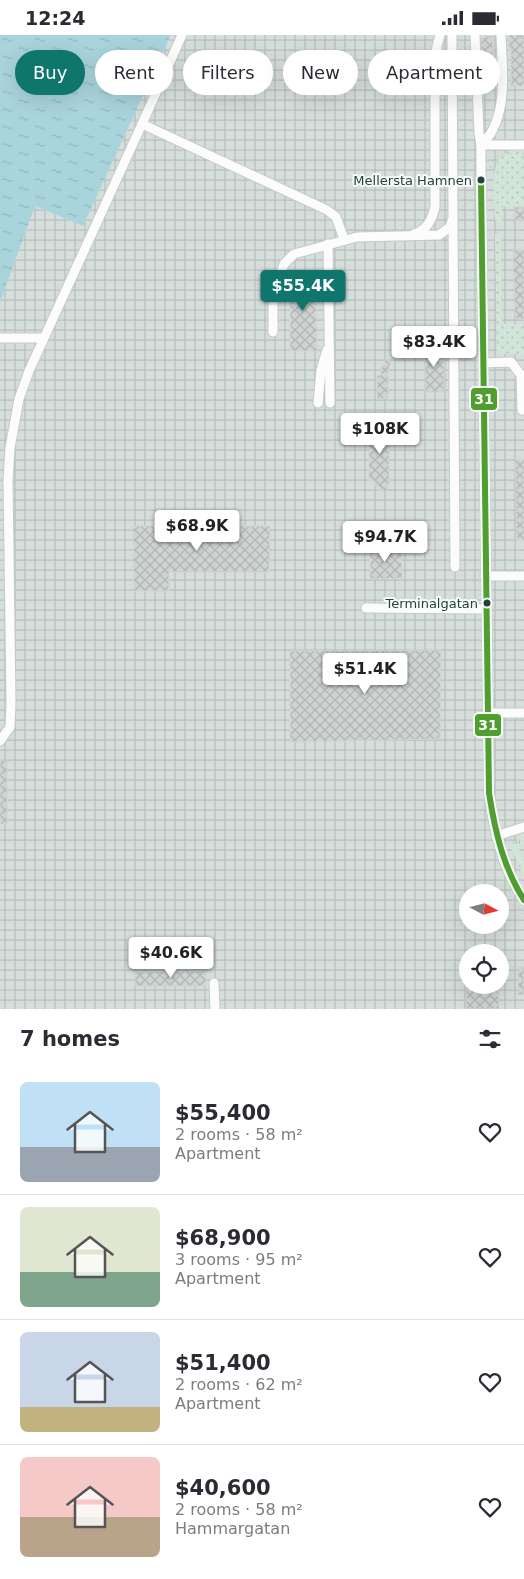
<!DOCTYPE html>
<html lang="en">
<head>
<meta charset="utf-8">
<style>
  :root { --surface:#fff; --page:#f2f2f3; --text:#2b2b33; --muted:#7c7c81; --line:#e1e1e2; --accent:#0f766e }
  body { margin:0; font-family:"DejaVu Sans",sans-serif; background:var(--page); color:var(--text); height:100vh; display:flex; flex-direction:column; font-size:19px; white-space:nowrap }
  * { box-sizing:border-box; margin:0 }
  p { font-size:16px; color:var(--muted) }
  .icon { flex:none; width:28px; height:28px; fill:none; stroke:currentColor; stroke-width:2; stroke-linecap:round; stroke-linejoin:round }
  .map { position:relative; height:974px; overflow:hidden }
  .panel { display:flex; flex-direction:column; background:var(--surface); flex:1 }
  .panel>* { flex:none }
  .hud { position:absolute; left:15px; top:15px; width:495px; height:45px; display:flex; gap:10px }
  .needle { width:32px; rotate:97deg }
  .tools { position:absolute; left:459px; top:849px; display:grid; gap:10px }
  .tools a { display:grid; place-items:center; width:50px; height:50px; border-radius:50%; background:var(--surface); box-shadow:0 5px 20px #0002; font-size:25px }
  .price { position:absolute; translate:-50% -42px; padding:0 11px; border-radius:5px; background:#fff; color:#222; font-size:16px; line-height:32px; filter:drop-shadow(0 1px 2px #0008) }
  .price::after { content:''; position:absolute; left:50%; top:30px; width:15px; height:11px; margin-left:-8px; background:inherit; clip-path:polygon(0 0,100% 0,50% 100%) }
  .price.on { background:var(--accent); color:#fff }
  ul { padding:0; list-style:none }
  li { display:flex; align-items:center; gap:15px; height:125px; padding:0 20px }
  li+li { border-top:1px solid var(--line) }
  li span { display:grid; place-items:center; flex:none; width:140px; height:100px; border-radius:8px; color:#555 }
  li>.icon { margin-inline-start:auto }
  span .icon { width:60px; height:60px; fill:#fffc; stroke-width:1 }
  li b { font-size:21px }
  h2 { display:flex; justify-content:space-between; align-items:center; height:60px; padding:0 20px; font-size:21px }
  .pill { padding:0 18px; border-radius:22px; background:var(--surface); box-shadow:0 5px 20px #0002; font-size:18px; line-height:45px }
  .pill.on { background:var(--accent); color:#fff }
  .status { display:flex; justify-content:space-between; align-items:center; height:35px; padding:0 25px; background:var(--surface); direction:ltr }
  .status svg { height:14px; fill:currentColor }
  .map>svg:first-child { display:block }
  .industrial { fill:url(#industrial-grid); fill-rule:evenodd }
  .grass { fill:url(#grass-dots) }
  .park { fill:url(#park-tufts) }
  .water { fill:url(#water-ripples) }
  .building { fill:url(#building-cross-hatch); stroke:#d1d6d4 }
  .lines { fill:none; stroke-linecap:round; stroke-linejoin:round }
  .minor-casing { stroke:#c5cac8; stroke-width:11 }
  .path { stroke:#c3ccca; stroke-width:1; stroke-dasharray:2.5 4; stroke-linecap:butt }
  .minor { stroke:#fcfcfc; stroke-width:9 }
  .bus-1-casing { stroke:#f7fbf9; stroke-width:10 }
  .bus-1 { stroke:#509e2f; stroke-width:6 }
  .bus-dot { fill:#24423a; stroke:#f7fbf9; stroke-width:2 }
  .labels { text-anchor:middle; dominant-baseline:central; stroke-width:4; stroke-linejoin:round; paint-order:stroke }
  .bus-label { font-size:13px; fill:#24423a; stroke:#f7fbf9; text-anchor:end }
  .line-badge { stroke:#f7fbf9; stroke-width:2 }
  .badge-label { font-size:14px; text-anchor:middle; font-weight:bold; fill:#fff }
</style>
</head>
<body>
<div class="status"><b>12:24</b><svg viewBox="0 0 49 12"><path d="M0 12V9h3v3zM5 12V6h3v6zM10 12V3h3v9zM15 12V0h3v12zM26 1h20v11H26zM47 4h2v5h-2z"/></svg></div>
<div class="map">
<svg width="524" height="974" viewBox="0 0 524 974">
  <defs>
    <pattern id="industrial-grid" width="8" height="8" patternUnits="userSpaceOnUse" patternTransform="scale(1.25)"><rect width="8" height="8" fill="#d6dedb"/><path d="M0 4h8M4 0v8" fill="none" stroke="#b8c0bd"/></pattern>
    <pattern id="grass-dots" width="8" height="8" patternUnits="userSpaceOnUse" patternTransform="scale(1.25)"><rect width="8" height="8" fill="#d1e6d8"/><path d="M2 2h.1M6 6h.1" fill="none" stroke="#b3c6ba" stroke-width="1.8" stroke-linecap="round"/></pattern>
    <pattern id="park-tufts" width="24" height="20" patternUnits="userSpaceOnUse" patternTransform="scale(1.25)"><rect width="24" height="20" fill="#d1e6d8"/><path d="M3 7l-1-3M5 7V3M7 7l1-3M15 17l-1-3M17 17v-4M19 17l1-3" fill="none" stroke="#b3c6ba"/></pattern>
    <pattern id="water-ripples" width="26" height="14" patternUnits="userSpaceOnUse" patternTransform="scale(1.25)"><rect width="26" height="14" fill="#a9d4db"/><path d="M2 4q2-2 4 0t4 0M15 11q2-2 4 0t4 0" fill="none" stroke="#91b7bd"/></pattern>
    <pattern id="building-cross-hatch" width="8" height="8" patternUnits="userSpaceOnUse" patternTransform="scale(1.25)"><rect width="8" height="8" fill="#cfd4d2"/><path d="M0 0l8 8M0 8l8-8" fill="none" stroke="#b2b7b5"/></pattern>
  </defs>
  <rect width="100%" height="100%" fill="#e8edeb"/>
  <path class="industrial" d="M 171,0 L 524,0 L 524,974 L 0,974 L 0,268 L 35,171 L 83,191 ZM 468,858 L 500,858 L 500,890 L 468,890 ZM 468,918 L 500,918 L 500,950 L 468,950 Z"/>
  <g class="grass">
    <path d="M 524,114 L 524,171 L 502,172 L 502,187 L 495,185 C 495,167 487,124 508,116 C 513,114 519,114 524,114 Z"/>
    <polygon points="501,197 502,289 524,289 524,319 503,319 497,316 495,199"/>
  </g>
  <polygon class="park" points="524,802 524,805 518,811 524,826 524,845 518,827 511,814 512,808"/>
  <polygon class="water" points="0,0 171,0 83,191 35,171 0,268"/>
  <g class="building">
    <polygon points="509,0 524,0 524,51 511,51 511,16 509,16"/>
    <polygon points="484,1 493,1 493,43 488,43 488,44 483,44 481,3 484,3"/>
    <rect x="515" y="172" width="9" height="13"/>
    <polygon points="524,214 524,284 515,283 513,215"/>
    <polygon points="290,236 315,236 317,316 290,316"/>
    <rect x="425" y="309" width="19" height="48"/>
    <polygon points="386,324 391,327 388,335 388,363 377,364 377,341 381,340 381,334"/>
    <polygon points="380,385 389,385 389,449 388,449 387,456 379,456 379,451 374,451 374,445 369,446 369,397 375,397 375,389 380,388"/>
    <polygon points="515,424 524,424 524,506 517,506"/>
    <polygon points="133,491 270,491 269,537 169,537 169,556 134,556"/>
    <polygon points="370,511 392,511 392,514 401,514 402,543 370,544"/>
    <polygon points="441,615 440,704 290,707 290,616"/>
    <rect x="0" y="725" width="7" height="64"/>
    <polygon points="519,932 524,932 524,960 518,960"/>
    <polygon points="206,936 206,951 135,951 135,937"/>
    <polygon points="498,951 499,974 467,974 466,952"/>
  </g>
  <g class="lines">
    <g class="minor-casing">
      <g id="minor">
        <polyline points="182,0 142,89 327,175 336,182 344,204"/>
        <polyline points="452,0 455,532"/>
        <path d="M 475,0 L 479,98 L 481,110 C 485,105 491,100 493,94 C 507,67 502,30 501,0"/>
        <path d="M 524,110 L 481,110 L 481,145 L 489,758 C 494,796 502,833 524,865"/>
        <path d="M 414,199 C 427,195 432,185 435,172 L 435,30 L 437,11 L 440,0"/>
        <polyline points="328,209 330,368"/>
        <polyline points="273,297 273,260 284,229 294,219 357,202 439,200 450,192 452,186"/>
        <polyline points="0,303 43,303"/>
        <polyline points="484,328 511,327 521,340 522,375 524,375"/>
        <polyline points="318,368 321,335 327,315"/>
        <polyline points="485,541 524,541"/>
        <polyline points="366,573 485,574"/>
        <polyline points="487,678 524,678"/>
        <polyline points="0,706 10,692 11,668 8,445 10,413 19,364 29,336 142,89"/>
        <polyline points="496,801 524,792"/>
        <polyline points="214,948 215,974"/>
      </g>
    </g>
    <g class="path">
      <path d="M 490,133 C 495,115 509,119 524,119"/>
      <polyline points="519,872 524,880"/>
    </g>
    <use href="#minor" class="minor"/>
    <g class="bus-1-casing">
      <path id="bus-1" d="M 481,145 L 489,758 C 495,796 503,832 524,865"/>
    </g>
    <use href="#bus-1" class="bus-1"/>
  </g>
  <g class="bus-dot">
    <circle cx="481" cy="145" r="4.5"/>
    <circle cx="487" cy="568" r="4.5"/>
  </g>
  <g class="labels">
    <g class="bus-label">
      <text x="472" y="145">Mellersta Hamnen</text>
      <text x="478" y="568">Terminalgatan</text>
    </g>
  </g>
  <g class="line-badge">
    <rect x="470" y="352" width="28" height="24" rx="5" fill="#509e2f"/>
    <rect x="474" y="678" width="28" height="24" rx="5" fill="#509e2f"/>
  </g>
  <g class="badge-label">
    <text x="484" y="369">31</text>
    <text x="488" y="695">31</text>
  </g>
</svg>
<div class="tools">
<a><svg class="needle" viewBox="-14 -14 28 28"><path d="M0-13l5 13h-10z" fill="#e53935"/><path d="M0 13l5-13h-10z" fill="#7c7c81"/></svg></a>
<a><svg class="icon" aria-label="locate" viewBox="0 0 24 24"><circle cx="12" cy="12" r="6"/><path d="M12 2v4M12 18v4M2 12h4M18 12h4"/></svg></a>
</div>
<b class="price on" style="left:303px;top:277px">$55.4K</b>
<b class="price" style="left:434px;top:333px">$83.4K</b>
<b class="price" style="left:380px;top:420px">$108K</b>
<b class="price" style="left:197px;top:517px">$68.9K</b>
<b class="price" style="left:385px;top:528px">$94.7K</b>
<b class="price" style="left:365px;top:660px">$51.4K</b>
<b class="price" style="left:171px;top:944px">$40.6K</b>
<div class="hud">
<a class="pill on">Buy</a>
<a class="pill">Rent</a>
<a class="pill">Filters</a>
<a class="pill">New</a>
<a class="pill">Apartment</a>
</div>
</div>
<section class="panel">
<h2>7 homes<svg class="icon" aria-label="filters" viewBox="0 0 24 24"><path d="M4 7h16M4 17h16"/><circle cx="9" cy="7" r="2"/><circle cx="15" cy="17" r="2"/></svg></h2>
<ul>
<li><span style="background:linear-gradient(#bfe0f5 65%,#9aa5b1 0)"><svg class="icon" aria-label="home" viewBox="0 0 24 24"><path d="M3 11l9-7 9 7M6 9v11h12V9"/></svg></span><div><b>$55,400</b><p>2 rooms · 58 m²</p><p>Apartment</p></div><svg class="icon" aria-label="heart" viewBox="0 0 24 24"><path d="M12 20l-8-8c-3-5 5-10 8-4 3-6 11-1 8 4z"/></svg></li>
<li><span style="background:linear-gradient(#dfe7d0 65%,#7fa58c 0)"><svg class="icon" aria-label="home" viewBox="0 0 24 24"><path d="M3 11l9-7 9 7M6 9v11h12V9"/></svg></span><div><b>$68,900</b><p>3 rooms · 95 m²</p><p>Apartment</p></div><svg class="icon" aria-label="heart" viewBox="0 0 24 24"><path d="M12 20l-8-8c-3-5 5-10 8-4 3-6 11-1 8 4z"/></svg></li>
<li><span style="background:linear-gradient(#c9d6e8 75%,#c2b280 0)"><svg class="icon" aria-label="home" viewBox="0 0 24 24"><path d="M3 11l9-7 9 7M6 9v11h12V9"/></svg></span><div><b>$51,400</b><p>2 rooms · 62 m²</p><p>Apartment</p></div><svg class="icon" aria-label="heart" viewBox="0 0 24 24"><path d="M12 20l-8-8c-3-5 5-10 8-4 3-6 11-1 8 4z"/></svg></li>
<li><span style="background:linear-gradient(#f6c9c9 60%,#b9a48a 0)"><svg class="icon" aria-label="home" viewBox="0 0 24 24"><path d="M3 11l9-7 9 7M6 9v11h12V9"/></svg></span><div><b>$40,600</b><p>2 rooms · 58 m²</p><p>Hammargatan</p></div><svg class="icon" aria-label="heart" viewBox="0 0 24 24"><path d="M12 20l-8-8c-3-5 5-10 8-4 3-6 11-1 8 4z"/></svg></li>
</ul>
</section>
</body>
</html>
